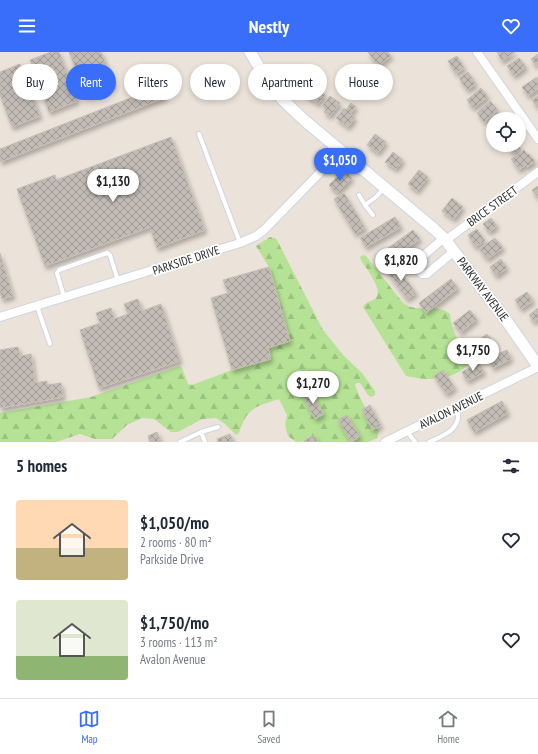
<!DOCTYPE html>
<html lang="en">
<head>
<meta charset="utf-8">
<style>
  :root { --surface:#fff; --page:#f6f6f7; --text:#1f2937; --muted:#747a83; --line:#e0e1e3; --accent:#386efa }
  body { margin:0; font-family:"PT Sans Narrow",sans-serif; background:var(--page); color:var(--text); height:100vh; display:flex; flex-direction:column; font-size:15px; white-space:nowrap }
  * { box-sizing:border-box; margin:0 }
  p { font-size:13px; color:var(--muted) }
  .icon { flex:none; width:22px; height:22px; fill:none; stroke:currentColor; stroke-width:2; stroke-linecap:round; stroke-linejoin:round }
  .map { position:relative; height:390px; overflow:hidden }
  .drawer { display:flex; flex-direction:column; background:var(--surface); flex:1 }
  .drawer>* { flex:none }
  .hud { position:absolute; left:12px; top:12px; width:514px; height:36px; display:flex; gap:8px }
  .buttons { position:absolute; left:486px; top:60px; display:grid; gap:8px }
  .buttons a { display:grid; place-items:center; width:40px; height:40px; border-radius:50%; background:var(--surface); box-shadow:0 2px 6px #0003; font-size:20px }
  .price { position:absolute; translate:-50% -34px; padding:0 9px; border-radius:14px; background:#fff; color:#222; font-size:13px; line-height:26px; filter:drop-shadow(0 1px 2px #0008) }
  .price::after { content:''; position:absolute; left:50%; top:24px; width:12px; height:9px; margin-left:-6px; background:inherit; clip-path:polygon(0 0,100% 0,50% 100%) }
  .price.current { background:var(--accent); color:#fff }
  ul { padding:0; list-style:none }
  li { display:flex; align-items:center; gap:12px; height:100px; padding:0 16px }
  li span { display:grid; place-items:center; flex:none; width:112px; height:80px; border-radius:4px; color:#555 }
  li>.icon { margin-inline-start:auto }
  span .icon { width:48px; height:48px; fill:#fffc; stroke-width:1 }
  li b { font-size:17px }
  h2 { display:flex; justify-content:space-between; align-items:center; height:48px; padding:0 16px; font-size:17px }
  .chip { padding:0 14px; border-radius:18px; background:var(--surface); box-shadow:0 2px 6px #0003; font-size:14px; line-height:36px }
  .chip.current { background:var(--accent); color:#fff }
  header { display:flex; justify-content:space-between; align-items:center; height:52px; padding:0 16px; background:var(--accent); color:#fff; font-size:18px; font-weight:700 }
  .tab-bar { display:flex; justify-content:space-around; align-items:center; height:56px; border-top:1px solid var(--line); background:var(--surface); font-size:11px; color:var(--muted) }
  .tab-bar a { display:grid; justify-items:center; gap:2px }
  .tab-bar .current { color:var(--accent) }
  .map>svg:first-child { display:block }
  .forest { fill:url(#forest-firs) }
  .building { fill:url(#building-cross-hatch); stroke:#c6beb3; filter:url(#shadow) }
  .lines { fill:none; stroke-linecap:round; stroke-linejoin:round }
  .lane-casing { stroke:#cfd4e1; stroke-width:6 }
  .street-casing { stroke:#cfd4e1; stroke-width:10 }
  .secondary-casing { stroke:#cfd4e1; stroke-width:13 }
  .lane { stroke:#fff; stroke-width:4 }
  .street { stroke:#fff; stroke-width:8 }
  .secondary { stroke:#fff; stroke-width:11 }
  .labels { text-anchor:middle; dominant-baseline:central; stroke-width:3.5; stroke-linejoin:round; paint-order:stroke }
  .street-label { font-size:12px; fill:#282828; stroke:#fff }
</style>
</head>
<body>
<header><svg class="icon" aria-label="menu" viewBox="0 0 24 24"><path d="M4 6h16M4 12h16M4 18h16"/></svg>Nestly<svg class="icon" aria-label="heart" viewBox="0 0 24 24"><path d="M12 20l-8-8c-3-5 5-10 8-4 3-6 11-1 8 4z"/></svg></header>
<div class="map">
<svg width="538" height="390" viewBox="0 0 538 390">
  <defs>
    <pattern id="forest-firs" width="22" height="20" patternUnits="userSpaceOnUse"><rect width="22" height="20" fill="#b6e295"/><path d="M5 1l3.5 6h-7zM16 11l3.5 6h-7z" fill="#9cc280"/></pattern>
    <pattern id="building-cross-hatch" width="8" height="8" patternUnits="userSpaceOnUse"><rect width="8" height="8" fill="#c3bcb6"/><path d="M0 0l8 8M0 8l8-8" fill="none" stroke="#9e9994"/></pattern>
    <filter id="shadow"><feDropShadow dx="2" dy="3.5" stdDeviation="2" flood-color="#0004"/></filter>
  </defs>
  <rect width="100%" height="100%" fill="#ebe2d9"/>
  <g class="forest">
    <path d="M 270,185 L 275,186 L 277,188 L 323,278 L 343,303 L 362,321 L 375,339 L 375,343 L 371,345 L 368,343 L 360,331 L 357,331 L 355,333 L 360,346 L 379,379 L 377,386 L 368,390 L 313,390 L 310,389 L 296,390 L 288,384 L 285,373 L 287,363 L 279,347 C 255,355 247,355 239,381 L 236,383 L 225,372 L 216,366 L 202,367 L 178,380 L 171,380 L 154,367 L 142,366 L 127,373 L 112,387 L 95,387 L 80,382 L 56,390 L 0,390 L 0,361 L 91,345 L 180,314 L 182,316 L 188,332 L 192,333 L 232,318 L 271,307 L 268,296 L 290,289 L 269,215 L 256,194 Z"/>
    <path d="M 363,203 L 366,204 L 403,251 C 417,262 438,251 450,262 C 451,279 460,292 469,307 C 468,322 441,327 429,327 C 421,327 413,325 406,324 L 363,255 C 366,249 372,250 376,246 C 384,238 365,215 361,208 L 360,205 Z"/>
  </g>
  <g class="building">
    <polygon points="51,0 59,0 77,49 49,60 30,8"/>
    <polygon points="69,0 101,0 114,34 87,44"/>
    <polygon points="368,0 388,0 391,4 378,14"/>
    <polygon points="497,0 515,0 502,9"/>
    <polygon points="538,2 538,13 536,14 531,7"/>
    <polygon points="457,4 464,16 456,22 448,9"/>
    <polygon points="519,6 526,15 514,24 507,14"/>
    <polygon points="20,12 40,64 12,75 0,43 0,20"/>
    <polygon points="468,20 476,32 467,38 459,26"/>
    <polygon points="537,25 538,37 528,44 522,35"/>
    <polygon points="304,28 325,43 318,52 297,37"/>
    <polygon points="161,34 166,45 0,110 0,97"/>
    <polygon points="481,36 488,45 473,56 467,48"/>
    <polygon points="330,44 340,51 330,64 324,60 326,57 322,54"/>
    <polygon points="538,44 538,56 532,48"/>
    <polygon points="490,49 498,58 484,70 477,61"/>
    <polygon points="351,51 356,55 350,62 355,66 348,75 336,66 344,56 346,58"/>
    <polygon points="375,82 386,90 378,101 367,93"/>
    <polygon points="171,85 205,178 157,196 150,175 45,214 17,137 55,123 56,128"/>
    <polygon points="507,93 518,93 521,97 513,102"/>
    <polygon points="524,98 528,103 529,102 535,109 527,115 526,113 519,118 511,107"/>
    <polygon points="393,100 403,108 396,117 385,110"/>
    <polygon points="344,118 352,126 337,141 329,133"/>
    <polygon points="419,118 428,125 417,139 408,132"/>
    <polygon points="538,134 538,146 532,138"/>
    <polygon points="344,141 365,176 355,182 334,147"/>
    <polygon points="452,146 463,155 454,167 442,159"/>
    <polygon points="395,165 401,175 366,195 360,186"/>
    <polygon points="491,166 497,174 489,180 483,172"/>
    <polygon points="477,177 485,189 475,195 468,183"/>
    <polygon points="413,178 420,187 391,207 384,199"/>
    <polygon points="495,186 503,196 487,207 479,197"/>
    <polygon points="0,201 13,244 2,247 0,240"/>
    <polygon points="501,207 507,216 496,224 490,215"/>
    <polygon points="395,212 416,241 407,247 386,218"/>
    <polygon points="269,215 290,289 268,296 271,307 232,318 211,246 228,241 223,228"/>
    <polygon points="451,227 458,236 426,261 419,251"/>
    <polygon points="527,240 533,249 521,257 515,248"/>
    <polygon points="138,247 142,259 161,252 180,309 99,336 80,278 100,271 96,261 111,256 114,267 128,262 124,252"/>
    <polygon points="538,256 538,267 534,270 529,263"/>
    <polygon points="470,258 477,267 461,280 453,271"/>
    <polygon points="487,282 494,291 477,303 470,294"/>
    <polygon points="18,295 20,304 31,302 35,331 47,329 47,333 61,331 63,345 0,356 0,298"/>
    <polygon points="507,298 511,307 493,316 488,306"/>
    <polygon points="479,311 484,320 467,329 462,320"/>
    <polygon points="443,318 455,336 446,342 434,324"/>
    <polygon points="310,338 324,362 315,367 302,343"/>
    <polygon points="502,349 508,361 474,380 467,368"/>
    <polygon points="370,353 381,374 372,378 362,358"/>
    <polygon points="347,363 360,385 351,390 338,368"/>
    <polygon points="157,380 161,390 150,390 148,384"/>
    <polygon points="230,382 234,390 218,390 217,387"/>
    <polygon points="314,383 318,390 305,390 304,389"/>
  </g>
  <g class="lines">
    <g class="lane-casing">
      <g id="lane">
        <polyline points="199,82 240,191"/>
        <polyline points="359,143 365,153"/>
        <polyline points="373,163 365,153 376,145 384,136"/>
        <polyline points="64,245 57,221 59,218 107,201 110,203 118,229"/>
        <polyline points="37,254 50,292"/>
        <polyline points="407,379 415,390"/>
        <polyline points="201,380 205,390"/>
        <polyline points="180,390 201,380 218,375"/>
        <path d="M 429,390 C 446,383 463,376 457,355"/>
      </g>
    </g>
    <g class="street-casing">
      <g id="street">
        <polyline points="477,0 538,87"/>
        <path d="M 444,186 L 417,209 C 414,214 418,218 422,222 L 427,222 L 454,199"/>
        <polyline points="446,188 538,120"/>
        <polyline points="0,265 240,191 256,184 264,178 341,99"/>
        <polyline points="385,390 538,315"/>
      </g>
    </g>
    <g class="secondary-casing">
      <polyline id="secondary" points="250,0 270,33 282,47 304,68 433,176 444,186 506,268 538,314"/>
    </g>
    <use href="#lane" class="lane"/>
    <use href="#street" class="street"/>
    <use href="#secondary" class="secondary"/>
  </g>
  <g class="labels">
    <g class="street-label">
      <text transform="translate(492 154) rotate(-36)">BRICE STREET</text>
      <text transform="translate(186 208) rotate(-18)">PARKSIDE DRIVE</text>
      <text transform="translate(483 237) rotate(53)">PARKWAY AVENUE</text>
      <text transform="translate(451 358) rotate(-26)">AVALON AVENUE</text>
    </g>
  </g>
</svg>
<div class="buttons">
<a><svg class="icon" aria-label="locate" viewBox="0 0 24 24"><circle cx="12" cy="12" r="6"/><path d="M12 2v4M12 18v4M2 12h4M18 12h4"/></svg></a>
</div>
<b class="price current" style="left:340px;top:130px">$1,050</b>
<b class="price" style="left:113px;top:151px">$1,130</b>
<b class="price" style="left:401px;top:230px">$1,820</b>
<b class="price" style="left:473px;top:320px">$1,750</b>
<b class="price" style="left:313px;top:353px">$1,270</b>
<div class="hud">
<a class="chip">Buy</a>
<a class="chip current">Rent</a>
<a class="chip">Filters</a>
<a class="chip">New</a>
<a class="chip">Apartment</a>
<a class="chip">House</a>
</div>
</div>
<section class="drawer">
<h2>5 homes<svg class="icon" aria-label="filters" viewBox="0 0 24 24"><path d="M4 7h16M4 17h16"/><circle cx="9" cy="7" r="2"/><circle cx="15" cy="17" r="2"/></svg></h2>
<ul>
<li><span style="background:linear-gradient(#ffd9b3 60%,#c2b280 0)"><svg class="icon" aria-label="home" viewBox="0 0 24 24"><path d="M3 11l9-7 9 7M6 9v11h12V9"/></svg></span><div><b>$1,050/mo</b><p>2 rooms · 80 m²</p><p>Parkside Drive</p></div><svg class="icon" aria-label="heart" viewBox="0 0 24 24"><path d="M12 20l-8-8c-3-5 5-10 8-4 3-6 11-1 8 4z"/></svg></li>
<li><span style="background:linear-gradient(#dfe7d0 70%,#8fb573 0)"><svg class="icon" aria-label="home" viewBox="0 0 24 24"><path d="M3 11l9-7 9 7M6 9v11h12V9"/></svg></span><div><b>$1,750/mo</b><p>3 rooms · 113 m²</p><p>Avalon Avenue</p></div><svg class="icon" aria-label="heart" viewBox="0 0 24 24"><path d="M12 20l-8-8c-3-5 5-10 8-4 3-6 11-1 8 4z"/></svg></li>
</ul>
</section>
<nav class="tab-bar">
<a class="current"><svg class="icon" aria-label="map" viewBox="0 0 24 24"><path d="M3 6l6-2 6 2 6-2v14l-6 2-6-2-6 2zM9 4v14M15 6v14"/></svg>Map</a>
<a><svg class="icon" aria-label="saved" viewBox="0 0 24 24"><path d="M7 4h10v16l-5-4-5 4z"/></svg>Saved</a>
<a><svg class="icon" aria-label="home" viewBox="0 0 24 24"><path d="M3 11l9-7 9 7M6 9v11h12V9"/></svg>Home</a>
</nav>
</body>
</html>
